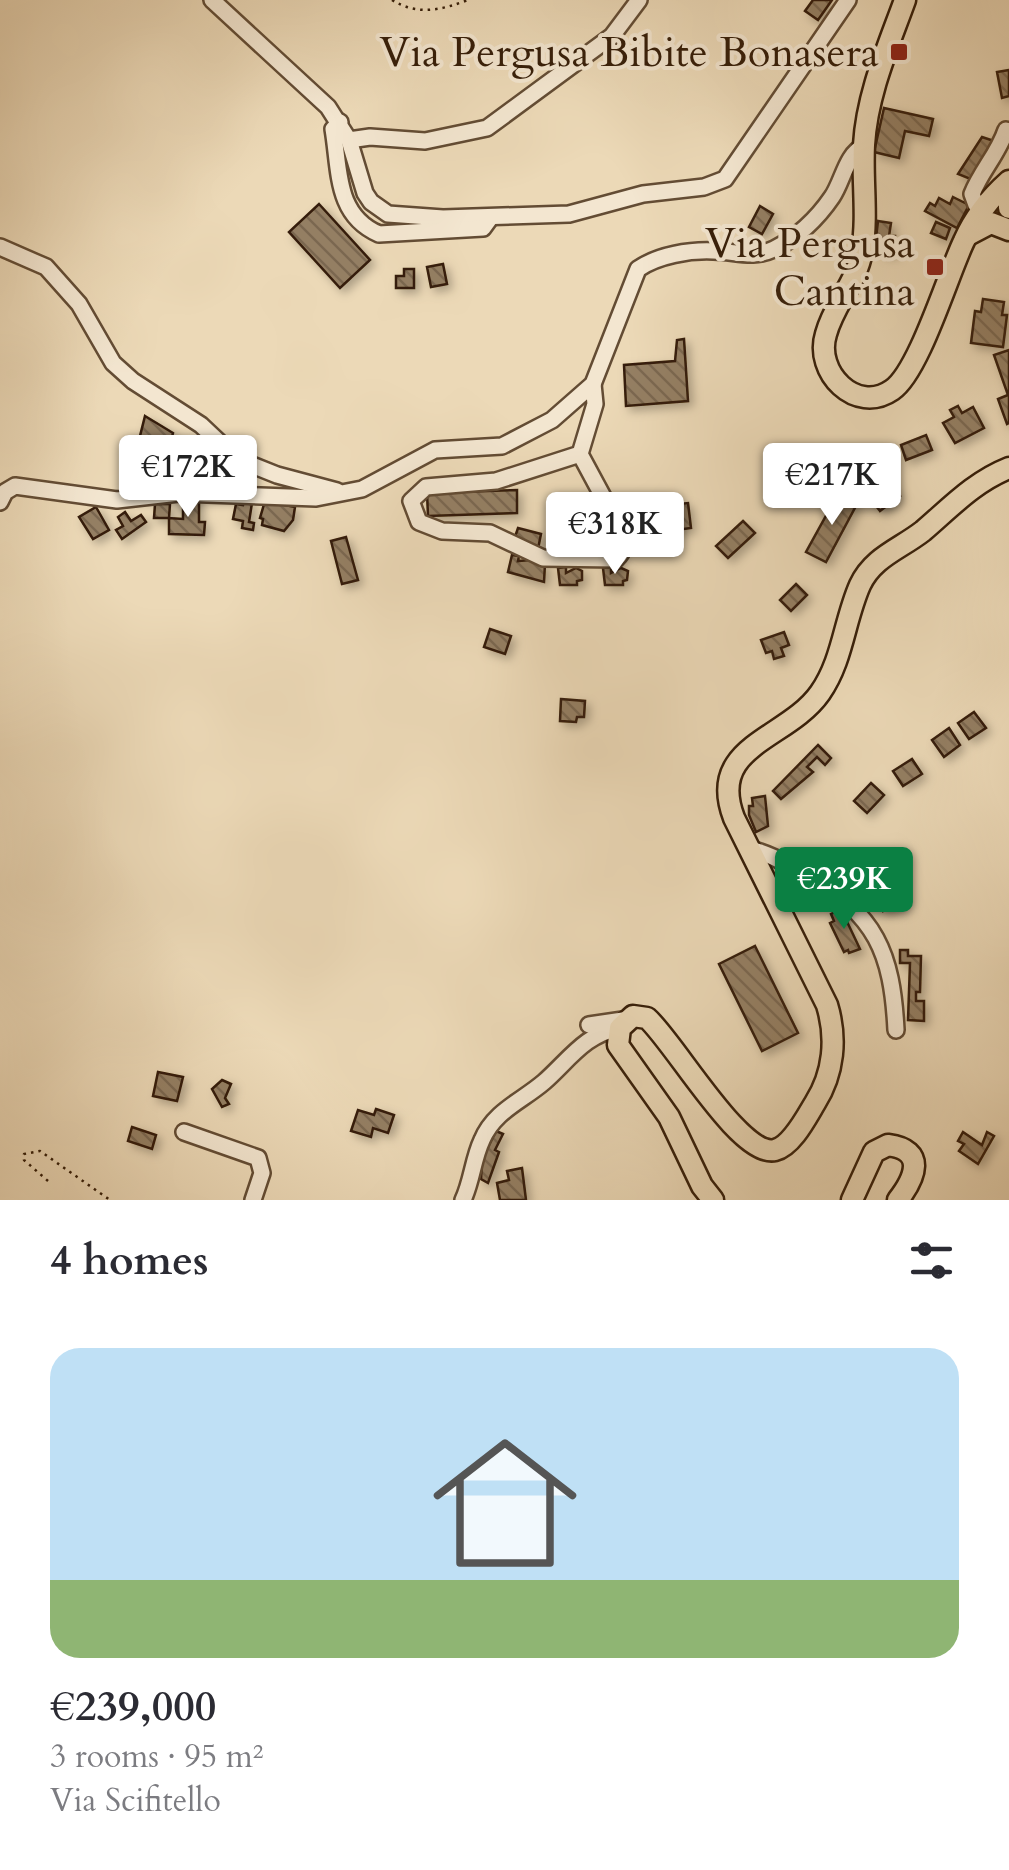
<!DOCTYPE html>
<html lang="en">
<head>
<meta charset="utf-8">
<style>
  :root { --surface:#fff; --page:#f7f7f7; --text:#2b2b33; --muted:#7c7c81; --accent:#0b8043 }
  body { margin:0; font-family:Cardo,serif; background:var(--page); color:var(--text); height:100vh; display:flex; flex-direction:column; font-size:38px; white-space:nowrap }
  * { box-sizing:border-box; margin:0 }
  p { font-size:32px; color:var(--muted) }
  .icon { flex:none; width:55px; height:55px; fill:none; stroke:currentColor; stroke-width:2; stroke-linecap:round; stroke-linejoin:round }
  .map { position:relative; height:1200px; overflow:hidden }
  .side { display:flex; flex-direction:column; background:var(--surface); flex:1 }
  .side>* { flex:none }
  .price { position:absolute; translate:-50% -85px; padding:0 22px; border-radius:10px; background:#fff; color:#222; font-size:32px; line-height:65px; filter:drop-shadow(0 2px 5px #0008) }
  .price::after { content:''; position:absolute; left:50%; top:60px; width:30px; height:22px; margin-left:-15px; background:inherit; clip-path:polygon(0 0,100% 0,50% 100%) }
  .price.active { background:var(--accent); color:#fff }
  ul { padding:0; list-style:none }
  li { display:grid; align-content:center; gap:20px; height:530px; padding:0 50px }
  li span { display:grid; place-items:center; height:310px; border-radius:30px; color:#555 }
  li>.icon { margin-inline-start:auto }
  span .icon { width:180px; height:180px; fill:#fffc; stroke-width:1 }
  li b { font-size:42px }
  h2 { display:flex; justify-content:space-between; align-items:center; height:120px; padding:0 50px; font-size:42px }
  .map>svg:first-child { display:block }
  .building { fill:url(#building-back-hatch); stroke:#351d08; stroke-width:2.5; filter:url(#shadow) }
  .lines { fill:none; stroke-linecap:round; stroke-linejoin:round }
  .minor-casing { stroke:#634c34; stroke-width:20 }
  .major-casing { stroke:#351d08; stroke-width:25 }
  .path { stroke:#351d08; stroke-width:2.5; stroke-dasharray:2.5 5; stroke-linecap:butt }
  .minor { stroke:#f3e6d0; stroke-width:15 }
  .major { stroke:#ecd9b7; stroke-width:20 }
  .poi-dot { fill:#8f2418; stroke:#f3e6d0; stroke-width:4 }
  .labels { text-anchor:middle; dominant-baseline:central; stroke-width:8; stroke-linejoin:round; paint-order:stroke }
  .poi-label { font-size:42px; fill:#351d08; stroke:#f3e6d0; text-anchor:end }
</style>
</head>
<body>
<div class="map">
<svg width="1009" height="1200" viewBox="0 0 1009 1200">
  <defs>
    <pattern id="building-back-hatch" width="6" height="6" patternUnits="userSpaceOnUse" patternTransform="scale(2.5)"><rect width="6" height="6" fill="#947f63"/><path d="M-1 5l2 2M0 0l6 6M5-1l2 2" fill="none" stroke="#7a6750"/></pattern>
    <filter id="shadow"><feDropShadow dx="4.5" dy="4.5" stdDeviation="5" flood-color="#0004"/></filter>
  </defs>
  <rect width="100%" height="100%" fill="#ecd9b7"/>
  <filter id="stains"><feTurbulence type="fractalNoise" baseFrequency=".002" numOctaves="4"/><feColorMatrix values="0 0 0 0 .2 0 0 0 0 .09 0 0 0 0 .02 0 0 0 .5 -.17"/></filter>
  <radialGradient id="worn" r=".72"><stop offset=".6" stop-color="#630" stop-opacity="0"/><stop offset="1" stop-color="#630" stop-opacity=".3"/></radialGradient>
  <g class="building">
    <polygon points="813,0 832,0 818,20 805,11"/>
    <polygon points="1009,70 1009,96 1002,98 997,72"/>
    <polygon points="884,108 933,119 929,136 905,131 899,158 874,152"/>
    <polygon points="982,137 997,142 973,180 958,174"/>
    <polygon points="953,197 969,205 957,228 925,211 930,203 935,206 939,198 950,204"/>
    <polygon points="319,204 370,260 340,288 289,232"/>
    <polygon points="760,206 773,214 762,234 749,227"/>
    <polygon points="878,221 891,223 889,236 895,236 894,253 881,252 883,239 876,238"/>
    <polygon points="936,222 950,228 946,239 931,233"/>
    <polygon points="443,264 447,284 431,287 427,267"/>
    <polygon points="404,269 414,269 414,288 396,288 396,276 404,276"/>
    <polygon points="983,299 1004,302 1002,315 1007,315 1003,347 971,343 975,311 981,312"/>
    <polygon points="684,339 688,401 626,406 624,365 675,361 677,340"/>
    <polygon points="1009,350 1009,423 1007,424 998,399 1008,395 994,355"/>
    <polygon points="958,406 962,413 973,407 984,428 955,443 943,423 954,417 950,410"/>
    <polygon points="145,416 173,433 170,445 192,450 187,468 179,466 175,484 146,475 147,471 138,469 140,462 134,460"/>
    <polygon points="926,435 932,450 906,460 901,445"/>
    <polygon points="200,461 225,470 223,476 218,474 212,490 192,483"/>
    <polygon points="887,479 900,496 880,511 867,494"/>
    <polygon points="517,490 517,513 428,516 427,493"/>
    <polygon points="838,494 857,504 826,562 806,552"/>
    <polygon points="183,498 199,498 199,522 205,522 204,535 169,534 169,518 183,519"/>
    <polygon points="244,501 252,503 249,522 254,523 253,530 242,528 243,521 233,519 236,504 243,505"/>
    <polygon points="265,501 295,507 293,520 284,531 262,525 263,519 260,518"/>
    <polygon points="688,503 691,528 661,532 658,506"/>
    <polygon points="155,504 170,504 169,518 154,518"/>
    <polygon points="96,507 109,530 93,539 79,517"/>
    <polygon points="125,512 131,521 141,515 146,522 122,539 116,530 123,526 118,517"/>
    <polygon points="573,512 573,518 583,513 590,516 585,533 566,533 566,513"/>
    <polygon points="743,521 755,533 728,558 716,546"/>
    <polygon points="518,528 541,534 538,549 515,537"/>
    <polygon points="346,537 358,580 342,584 331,541"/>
    <polygon points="512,555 519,556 518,561 530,560 545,564 544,582 508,572"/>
    <polygon points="566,567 566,573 576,568 582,571 582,580 577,581 577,585 560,585 558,568"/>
    <polygon points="611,567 611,573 621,568 628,571 627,580 623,581 623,585 605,585 603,568"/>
    <polygon points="796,584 807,595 791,611 780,600"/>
    <polygon points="490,629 511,636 505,654 484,647"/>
    <polygon points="784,632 789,645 781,648 784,656 774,659 772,651 766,653 761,640"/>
    <polygon points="561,699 585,701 584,717 577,717 576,722 560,721"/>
    <polygon points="974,712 986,728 969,739 958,723"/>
    <polygon points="949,728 960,745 944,757 932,740"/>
    <polygon points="818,745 831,758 825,765 817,757 807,767 813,772 781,799 773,791"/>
    <polygon points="912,759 922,774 903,786 893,771"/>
    <polygon points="871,783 884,795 867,813 854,801"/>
    <polygon points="765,796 768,826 756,832 749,815 749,806 753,806 752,798"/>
    <polygon points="888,873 900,904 883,911 873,885"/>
    <polygon points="841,909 860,949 849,953 848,950 844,952 830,923 834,921 831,914"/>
    <polygon points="755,946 798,1033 762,1051 719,964"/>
    <polygon points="900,950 908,950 908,956 921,956 920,992 916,992 916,1001 924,1001 924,1021 908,1020 910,963 900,963"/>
    <polygon points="158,1072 183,1077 177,1101 153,1096"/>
    <polygon points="222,1080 231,1084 225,1098 229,1104 222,1107 212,1089"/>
    <polygon points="376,1109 394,1115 388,1133 373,1128 371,1137 351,1131 358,1110 374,1115"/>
    <polygon points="132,1127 156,1135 152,1149 128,1141"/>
    <polygon points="496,1131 503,1134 495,1150 499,1152 488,1183 481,1179 482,1159"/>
    <polygon points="963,1132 982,1145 987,1132 994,1136 978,1164 959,1151 964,1144 958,1141"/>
    <polygon points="522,1168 526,1200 500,1200 497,1183 509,1180 507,1171"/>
  </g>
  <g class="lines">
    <g class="minor-casing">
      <g id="minor">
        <polyline points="212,0 328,107 349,140 365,193 371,202 388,214 443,218 569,214 643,194 704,187 725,179 848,0"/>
        <path d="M 340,122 L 333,129 C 340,170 335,215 379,234 L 483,228 L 491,217"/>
        <polyline points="349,140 370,137 425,141 487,128 612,36 639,0"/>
        <path d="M 983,209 L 976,205 L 972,194 C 981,171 998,154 1006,130"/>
        <polyline points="0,247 46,267 79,304 113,363 133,381 201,425 237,459 277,475 337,491"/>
        <path d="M 580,454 L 496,481 L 426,487 L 411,501 L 419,522 L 442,531 L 490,533 L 543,558 L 616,559 C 625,551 624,543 622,532 L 580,454 L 595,404 L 593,384"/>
        <path d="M 0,502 L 5,492 L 15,486 L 117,500 L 179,493 L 316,498 L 362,489 L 435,450 L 502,446 L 552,420 L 593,384 L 638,269 C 658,255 690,250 713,251 C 735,251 753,259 774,249 C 798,237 817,219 832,197 C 843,181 846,154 864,146"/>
        <path d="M 750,849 C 771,854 788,865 807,875 C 876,915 892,952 896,1030"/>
        <polyline points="589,1025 623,1020"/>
        <polyline points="184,1132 258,1158 262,1173 253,1200"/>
        <path d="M 463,1200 C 472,1181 473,1159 482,1140 C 494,1111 522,1101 544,1082 C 568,1061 586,1033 620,1028"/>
      </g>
    </g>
    <g class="major-casing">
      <g id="major">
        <path d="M 905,0 C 888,47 867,94 864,145 C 862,181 868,216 862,251 C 857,282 834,304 826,334 C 814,372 856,415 892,390 C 919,372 948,274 964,241 C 974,218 990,198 1009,181"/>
        <polyline points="1009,204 1009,208"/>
        <polyline points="970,234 991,223 1009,230"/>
        <path d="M 713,1200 L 702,1186 L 669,1117 L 618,1045 L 620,1028 L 633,1016 L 647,1018 C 673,1040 740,1158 775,1150 C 792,1146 807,1116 815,1103 C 834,1073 837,1038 827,1005 L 734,818 C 706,745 787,740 820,693 C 843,660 844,621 860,585 C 873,557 900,549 923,531 C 951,507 974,482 1009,468"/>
        <path d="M 852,1200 L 874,1152 L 888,1145 C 927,1150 915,1178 898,1200"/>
      </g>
    </g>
    <g class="path">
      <path d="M 392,0 C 418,16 441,10 468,0"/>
      <polyline points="48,1181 24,1160 24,1154 40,1151 110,1200"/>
    </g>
    <use href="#minor" class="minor"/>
    <use href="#major" class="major"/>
  </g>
  <g class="poi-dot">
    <rect x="889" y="42" width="20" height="20" rx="5"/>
    <rect x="925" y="257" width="20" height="20" rx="5"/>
  </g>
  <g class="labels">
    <g class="poi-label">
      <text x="879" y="52">Via Pergusa Bibite Bonasera</text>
      <text x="915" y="243">Via Pergusa<tspan x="915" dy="48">Cantina</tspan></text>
    </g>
  </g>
  <rect width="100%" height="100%" filter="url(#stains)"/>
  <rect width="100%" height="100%" fill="url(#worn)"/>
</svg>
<b class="price" style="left:188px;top:520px">€172K</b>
<b class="price" style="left:832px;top:528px">€217K</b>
<b class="price" style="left:615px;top:577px">€318K</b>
<b class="price active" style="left:844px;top:932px">€239K</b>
</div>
<section class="side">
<h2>4 homes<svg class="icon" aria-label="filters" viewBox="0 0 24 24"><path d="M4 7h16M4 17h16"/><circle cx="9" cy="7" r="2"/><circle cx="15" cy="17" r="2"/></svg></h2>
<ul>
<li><span style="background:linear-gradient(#bfe0f5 75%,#8fb573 0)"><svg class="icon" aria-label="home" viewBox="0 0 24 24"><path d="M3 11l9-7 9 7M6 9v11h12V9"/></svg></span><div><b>€239,000</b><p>3 rooms · 95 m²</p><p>Via Scifitello</p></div></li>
</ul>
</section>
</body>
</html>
